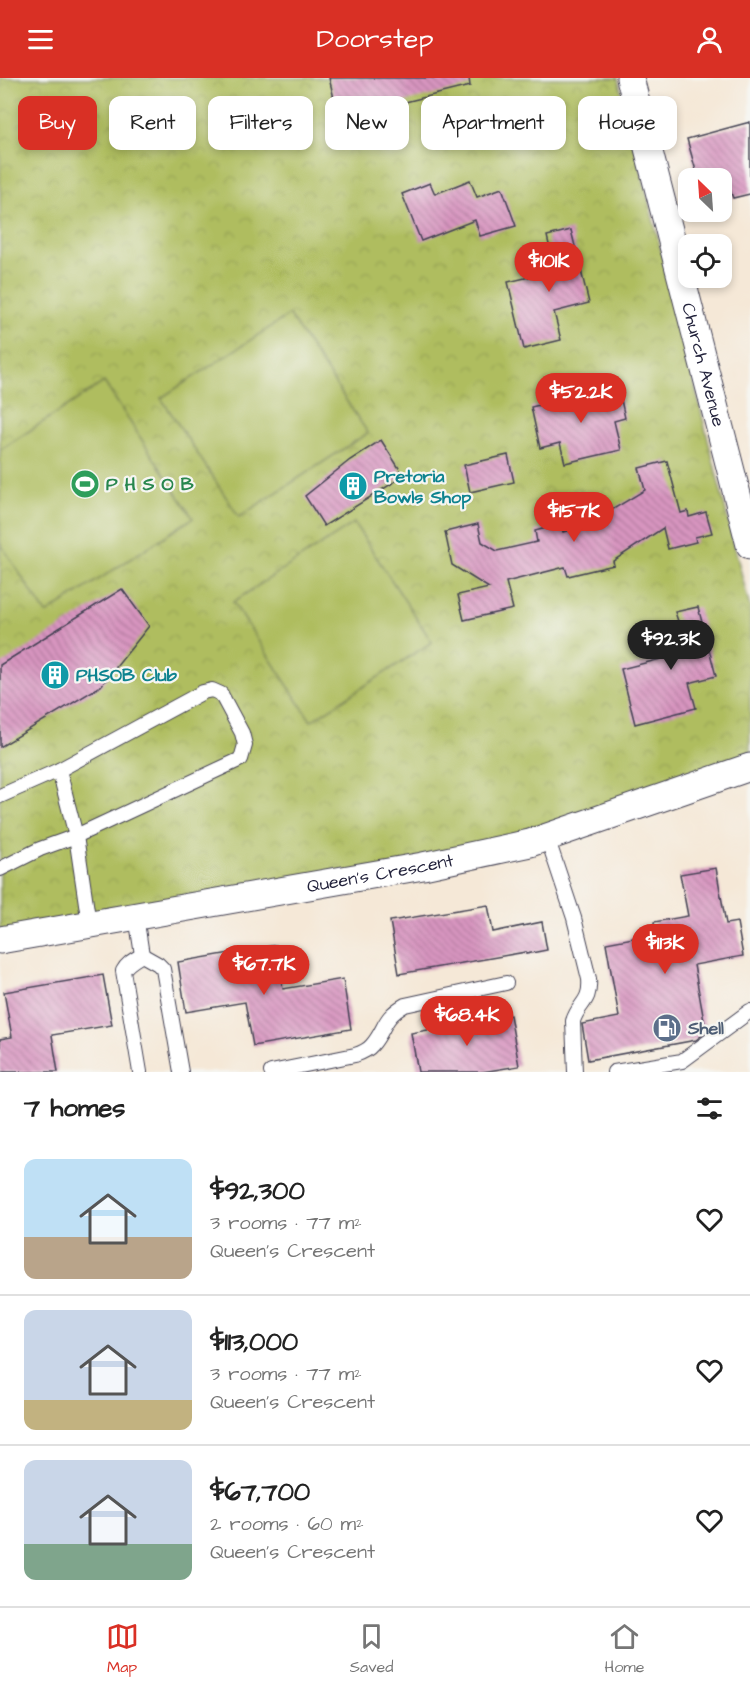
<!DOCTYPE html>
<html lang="en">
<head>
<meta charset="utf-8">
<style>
  :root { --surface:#fff; --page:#f2f2f2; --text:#222; --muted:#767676; --line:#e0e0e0; --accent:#d93025 }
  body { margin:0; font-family:"Architects Daughter",sans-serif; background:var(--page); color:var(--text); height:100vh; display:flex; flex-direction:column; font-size:22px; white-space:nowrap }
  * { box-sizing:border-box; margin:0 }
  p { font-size:20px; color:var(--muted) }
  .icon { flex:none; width:33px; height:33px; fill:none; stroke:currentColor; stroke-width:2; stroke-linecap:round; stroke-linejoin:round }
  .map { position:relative; height:994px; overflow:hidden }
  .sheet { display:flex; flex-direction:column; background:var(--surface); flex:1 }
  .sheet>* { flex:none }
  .top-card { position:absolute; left:18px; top:18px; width:714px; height:54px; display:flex; gap:12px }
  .needle { width:39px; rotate:335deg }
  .tools { position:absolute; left:678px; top:90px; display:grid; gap:12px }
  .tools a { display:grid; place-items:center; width:54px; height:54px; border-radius:12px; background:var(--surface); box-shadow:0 3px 9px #0003; font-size:30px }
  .price { position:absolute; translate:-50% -51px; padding:0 14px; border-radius:21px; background:var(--accent); color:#fff; font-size:20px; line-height:39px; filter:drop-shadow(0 2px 3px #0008) }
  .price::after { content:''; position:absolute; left:50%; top:36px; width:18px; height:14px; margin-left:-9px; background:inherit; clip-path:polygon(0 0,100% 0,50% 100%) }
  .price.on { background:#222; color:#fff }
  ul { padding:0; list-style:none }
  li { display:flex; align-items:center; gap:18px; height:150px; padding:0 24px }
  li+li { border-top:2px solid var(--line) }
  li span { display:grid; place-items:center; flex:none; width:168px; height:120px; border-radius:12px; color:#555 }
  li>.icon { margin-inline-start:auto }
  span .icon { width:72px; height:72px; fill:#fffc; stroke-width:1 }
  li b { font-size:26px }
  h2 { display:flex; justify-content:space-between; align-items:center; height:72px; padding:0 24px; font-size:26px }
  .pill { padding:0 21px; border-radius:12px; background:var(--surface); box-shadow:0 3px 9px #0003; font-size:21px; line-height:54px }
  .pill.on { background:var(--accent); color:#fff }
  header { display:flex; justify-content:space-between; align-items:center; height:78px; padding:0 24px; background:var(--accent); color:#fff; font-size:27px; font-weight:600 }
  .tab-bar { display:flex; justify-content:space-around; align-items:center; height:84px; border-top:2px solid var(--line); background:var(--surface); font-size:16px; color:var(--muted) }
  .tab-bar a { display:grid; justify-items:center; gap:3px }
  .tab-bar .on { color:var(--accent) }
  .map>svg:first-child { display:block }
  .park { fill:url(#park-crowns); stroke:#68704d; stroke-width:1.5 }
  .pitch { fill:#afbd5f; stroke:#68704d; stroke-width:1.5 }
  .building { fill:url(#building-back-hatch) }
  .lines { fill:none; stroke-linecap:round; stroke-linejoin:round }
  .service-casing { stroke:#424052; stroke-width:16 }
  .minor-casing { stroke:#424052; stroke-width:29 }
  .service { stroke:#fff; stroke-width:14 }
  .minor { stroke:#fff; stroke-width:27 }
  .labels { text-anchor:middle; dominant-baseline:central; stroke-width:4.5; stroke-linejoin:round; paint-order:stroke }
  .street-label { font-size:18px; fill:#22223b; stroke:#f6f6f2 }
  .culture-label { font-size:18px; font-weight:bold; fill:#0d838f; stroke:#f6f6f2; text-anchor:start }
  .leisure-label { font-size:18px; font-weight:bold; fill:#27864d; stroke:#f6f6f2; text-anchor:start }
  .service-label { font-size:18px; font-weight:bold; fill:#4e5e75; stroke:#f6f6f2; text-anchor:start }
</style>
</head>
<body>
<header><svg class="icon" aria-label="menu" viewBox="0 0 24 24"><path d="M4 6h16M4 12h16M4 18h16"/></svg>Doorstep<svg class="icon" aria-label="person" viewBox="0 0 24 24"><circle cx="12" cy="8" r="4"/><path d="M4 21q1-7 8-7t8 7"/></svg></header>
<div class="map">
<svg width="750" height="994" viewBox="0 0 750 994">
  <defs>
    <pattern id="park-crowns" width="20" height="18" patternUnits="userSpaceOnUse" patternTransform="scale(1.5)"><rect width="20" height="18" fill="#afbd5f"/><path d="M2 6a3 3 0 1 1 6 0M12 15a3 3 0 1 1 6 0" fill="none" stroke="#96a253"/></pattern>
    <pattern id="building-back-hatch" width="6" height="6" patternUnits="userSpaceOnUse" patternTransform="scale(1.5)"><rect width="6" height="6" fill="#d895c0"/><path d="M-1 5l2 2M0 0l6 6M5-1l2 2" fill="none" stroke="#af799d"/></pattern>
  </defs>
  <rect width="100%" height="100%" fill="#f6f6f2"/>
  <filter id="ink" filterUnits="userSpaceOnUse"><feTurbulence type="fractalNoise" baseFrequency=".0167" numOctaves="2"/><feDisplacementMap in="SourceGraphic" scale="12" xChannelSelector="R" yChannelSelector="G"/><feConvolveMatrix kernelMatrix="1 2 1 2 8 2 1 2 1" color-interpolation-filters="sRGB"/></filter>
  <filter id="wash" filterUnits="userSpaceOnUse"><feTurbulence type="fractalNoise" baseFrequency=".008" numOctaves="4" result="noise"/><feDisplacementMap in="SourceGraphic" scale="24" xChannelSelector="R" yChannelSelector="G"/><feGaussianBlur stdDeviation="1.35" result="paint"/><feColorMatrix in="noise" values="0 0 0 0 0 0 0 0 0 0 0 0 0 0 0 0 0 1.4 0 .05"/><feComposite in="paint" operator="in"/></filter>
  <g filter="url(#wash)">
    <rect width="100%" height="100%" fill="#f5e8d7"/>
    <polygon class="park" points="0,0 618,0 750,530 750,677 547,759 0,863"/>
    <g class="pitch">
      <polygon points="289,237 368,355 239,439 161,320"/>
      <polygon points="104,304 193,440 46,536 0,465 0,372"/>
      <polygon points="354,445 432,564 311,643 233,524"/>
    </g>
    <g id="blocks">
      <g class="building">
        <polygon points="329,0 469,0 470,8 381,30 387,55 345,65"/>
        <polygon points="750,44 750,116 733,120 730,112 722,114 722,100 698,100 687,61"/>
        <polygon points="470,102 477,119 502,110 516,148 480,158 475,142 421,163 402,116 430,105 435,116"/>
        <polygon points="571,152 589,225 554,234 561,262 524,271 508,204 555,193 547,158"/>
        <polygon points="618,308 625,340 614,343 621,372 565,385 560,365 540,370 531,329"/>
        <polygon points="381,362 404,398 324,448 305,418 350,382"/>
        <polygon points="508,377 514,404 470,414 464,387"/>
        <polygon points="667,383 681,435 688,433 689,439 706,434 712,455 695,459 696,464 668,471 663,450 613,483 614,487 568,498 565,489 506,504 513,531 464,542 458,517 489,510 452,487 445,454 478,446 482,464 497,473 537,464 535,453 561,446 563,454 585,448 645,412 639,390"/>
        <polygon points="122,511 149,548 101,608 0,669 0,587"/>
        <polygon points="698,529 716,598 689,605 696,630 635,646 621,591 669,579 661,548 678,543 675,534"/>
        <polygon points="716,790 726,846 737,844 743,878 694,887 706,954 696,962 588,982 582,946 619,939 606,865 655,856 654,844 688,838 680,796"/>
        <polygon points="488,827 493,854 542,844 547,872 526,876 526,874 399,896 390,843"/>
        <polygon points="276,867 283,911 343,901 351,951 253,968 245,924 186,934 178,884"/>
        <polygon points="103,897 112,947 52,957 58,994 0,994 0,961 12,959 4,914"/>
        <polygon points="510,937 519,988 482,994 418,994 411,955"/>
      </g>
    </g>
  </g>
  <g filter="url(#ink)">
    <use href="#blocks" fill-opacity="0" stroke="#424052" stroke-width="1.5"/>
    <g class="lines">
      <g class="service-casing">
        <g id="service">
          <polyline points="59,692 76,758 89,846"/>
          <polyline points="0,718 59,692 203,614 212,612 221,616 242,655 245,667 241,681 76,758 40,771 0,791"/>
          <path d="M 547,759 L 574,840 L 589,901 C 591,925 579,924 573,943 L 575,994"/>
          <polyline points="136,838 142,877"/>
          <polyline points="142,877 158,886 163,891 181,994"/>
          <path d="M 140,994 L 123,893 C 127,885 134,882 142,877"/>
          <path d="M 271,994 L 355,977 C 361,975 368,972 372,967 C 386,951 382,940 405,927 L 506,905"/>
          <polyline points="614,994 682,983 750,933"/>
        </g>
      </g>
      <g class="minor-casing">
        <g id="minor">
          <path id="s1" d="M 630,0 L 750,467"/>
          <path id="s2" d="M 0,862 L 423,788 L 530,765 L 750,689"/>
        </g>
      </g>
      <use href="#service" class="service"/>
      <use href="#minor" class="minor"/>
    </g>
  </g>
  <defs>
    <g id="stadium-disc" transform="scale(1.5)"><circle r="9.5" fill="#2e9e5b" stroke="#f6f6f2"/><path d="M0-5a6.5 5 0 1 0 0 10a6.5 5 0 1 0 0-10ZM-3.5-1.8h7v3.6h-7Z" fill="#fff"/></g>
    <g id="building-disc" transform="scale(1.5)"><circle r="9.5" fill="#0f9aa8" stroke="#f6f6f2"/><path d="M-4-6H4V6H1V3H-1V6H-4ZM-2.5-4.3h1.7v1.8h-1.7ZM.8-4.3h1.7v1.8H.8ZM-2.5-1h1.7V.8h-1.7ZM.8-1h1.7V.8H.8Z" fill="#fff"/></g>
    <g id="fuel-disc" transform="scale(1.5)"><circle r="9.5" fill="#5c6f8a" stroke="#f6f6f2"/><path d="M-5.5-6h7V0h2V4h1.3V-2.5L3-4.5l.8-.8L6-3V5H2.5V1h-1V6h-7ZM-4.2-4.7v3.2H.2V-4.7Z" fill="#fff"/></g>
  </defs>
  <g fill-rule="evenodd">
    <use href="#stadium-disc" x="85" y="406"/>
    <use href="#building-disc" x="353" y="408"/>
    <use href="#building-disc" x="55" y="597"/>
    <use href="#fuel-disc" x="667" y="950"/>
  </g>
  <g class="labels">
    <g class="street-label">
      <text stroke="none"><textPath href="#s1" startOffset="296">Church Avenue</textPath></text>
      <text stroke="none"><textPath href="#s2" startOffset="386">Queen's Crescent</textPath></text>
    </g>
    <g class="culture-label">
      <text x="374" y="398">Pretoria<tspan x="374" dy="21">Bowls Shop</tspan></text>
      <text x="76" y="597">PHSOB Club</text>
    </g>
    <g class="leisure-label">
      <text x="106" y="406">P H S O B</text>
    </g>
    <g class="service-label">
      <text x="688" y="950">Shell</text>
    </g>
  </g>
</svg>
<div class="tools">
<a><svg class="needle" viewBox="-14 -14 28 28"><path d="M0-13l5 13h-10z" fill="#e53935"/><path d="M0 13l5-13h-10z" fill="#767676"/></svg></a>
<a><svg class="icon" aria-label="locate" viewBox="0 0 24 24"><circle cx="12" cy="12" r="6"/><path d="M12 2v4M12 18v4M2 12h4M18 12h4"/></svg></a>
</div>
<b class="price" style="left:549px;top:215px">$101K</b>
<b class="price" style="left:581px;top:346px">$52.2K</b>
<b class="price" style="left:574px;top:465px">$157K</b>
<b class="price on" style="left:671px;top:593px">$92.3K</b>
<b class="price" style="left:665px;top:897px">$113K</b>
<b class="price" style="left:264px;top:918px">$67.7K</b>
<b class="price" style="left:467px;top:969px">$68.4K</b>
<div class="top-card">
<a class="pill on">Buy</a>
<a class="pill">Rent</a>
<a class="pill">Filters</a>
<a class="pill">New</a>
<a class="pill">Apartment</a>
<a class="pill">House</a>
</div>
</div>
<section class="sheet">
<h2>7 homes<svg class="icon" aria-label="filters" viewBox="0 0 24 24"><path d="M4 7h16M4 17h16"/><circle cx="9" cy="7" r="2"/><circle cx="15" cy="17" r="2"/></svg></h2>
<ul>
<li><span style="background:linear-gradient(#bfe0f5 65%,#b9a48a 0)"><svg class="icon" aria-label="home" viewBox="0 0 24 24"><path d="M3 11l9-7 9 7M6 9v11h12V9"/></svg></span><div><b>$92,300</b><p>3 rooms · 77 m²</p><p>Queen's Crescent</p></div><svg class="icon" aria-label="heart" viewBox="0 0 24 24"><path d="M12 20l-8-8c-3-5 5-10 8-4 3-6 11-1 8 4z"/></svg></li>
<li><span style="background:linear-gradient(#c9d6e8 75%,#c2b280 0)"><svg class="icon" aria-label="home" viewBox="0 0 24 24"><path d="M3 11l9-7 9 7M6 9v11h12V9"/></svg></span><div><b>$113,000</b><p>3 rooms · 77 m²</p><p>Queen's Crescent</p></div><svg class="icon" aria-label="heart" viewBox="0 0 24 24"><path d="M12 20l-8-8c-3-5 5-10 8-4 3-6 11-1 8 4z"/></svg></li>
<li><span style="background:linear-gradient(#c9d6e8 70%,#7fa58c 0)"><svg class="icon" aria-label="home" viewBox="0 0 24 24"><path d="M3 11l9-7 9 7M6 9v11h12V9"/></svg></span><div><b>$67,700</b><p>2 rooms · 60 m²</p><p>Queen's Crescent</p></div><svg class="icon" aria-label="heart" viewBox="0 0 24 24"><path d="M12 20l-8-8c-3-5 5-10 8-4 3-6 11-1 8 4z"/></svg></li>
</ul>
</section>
<nav class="tab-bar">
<a class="on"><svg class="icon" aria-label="map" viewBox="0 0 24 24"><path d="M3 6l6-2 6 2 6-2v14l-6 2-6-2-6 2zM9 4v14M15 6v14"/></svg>Map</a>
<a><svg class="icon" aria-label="saved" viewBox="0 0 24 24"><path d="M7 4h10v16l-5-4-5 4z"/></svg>Saved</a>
<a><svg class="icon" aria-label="home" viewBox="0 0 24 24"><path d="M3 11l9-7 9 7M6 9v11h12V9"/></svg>Home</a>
</nav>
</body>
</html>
